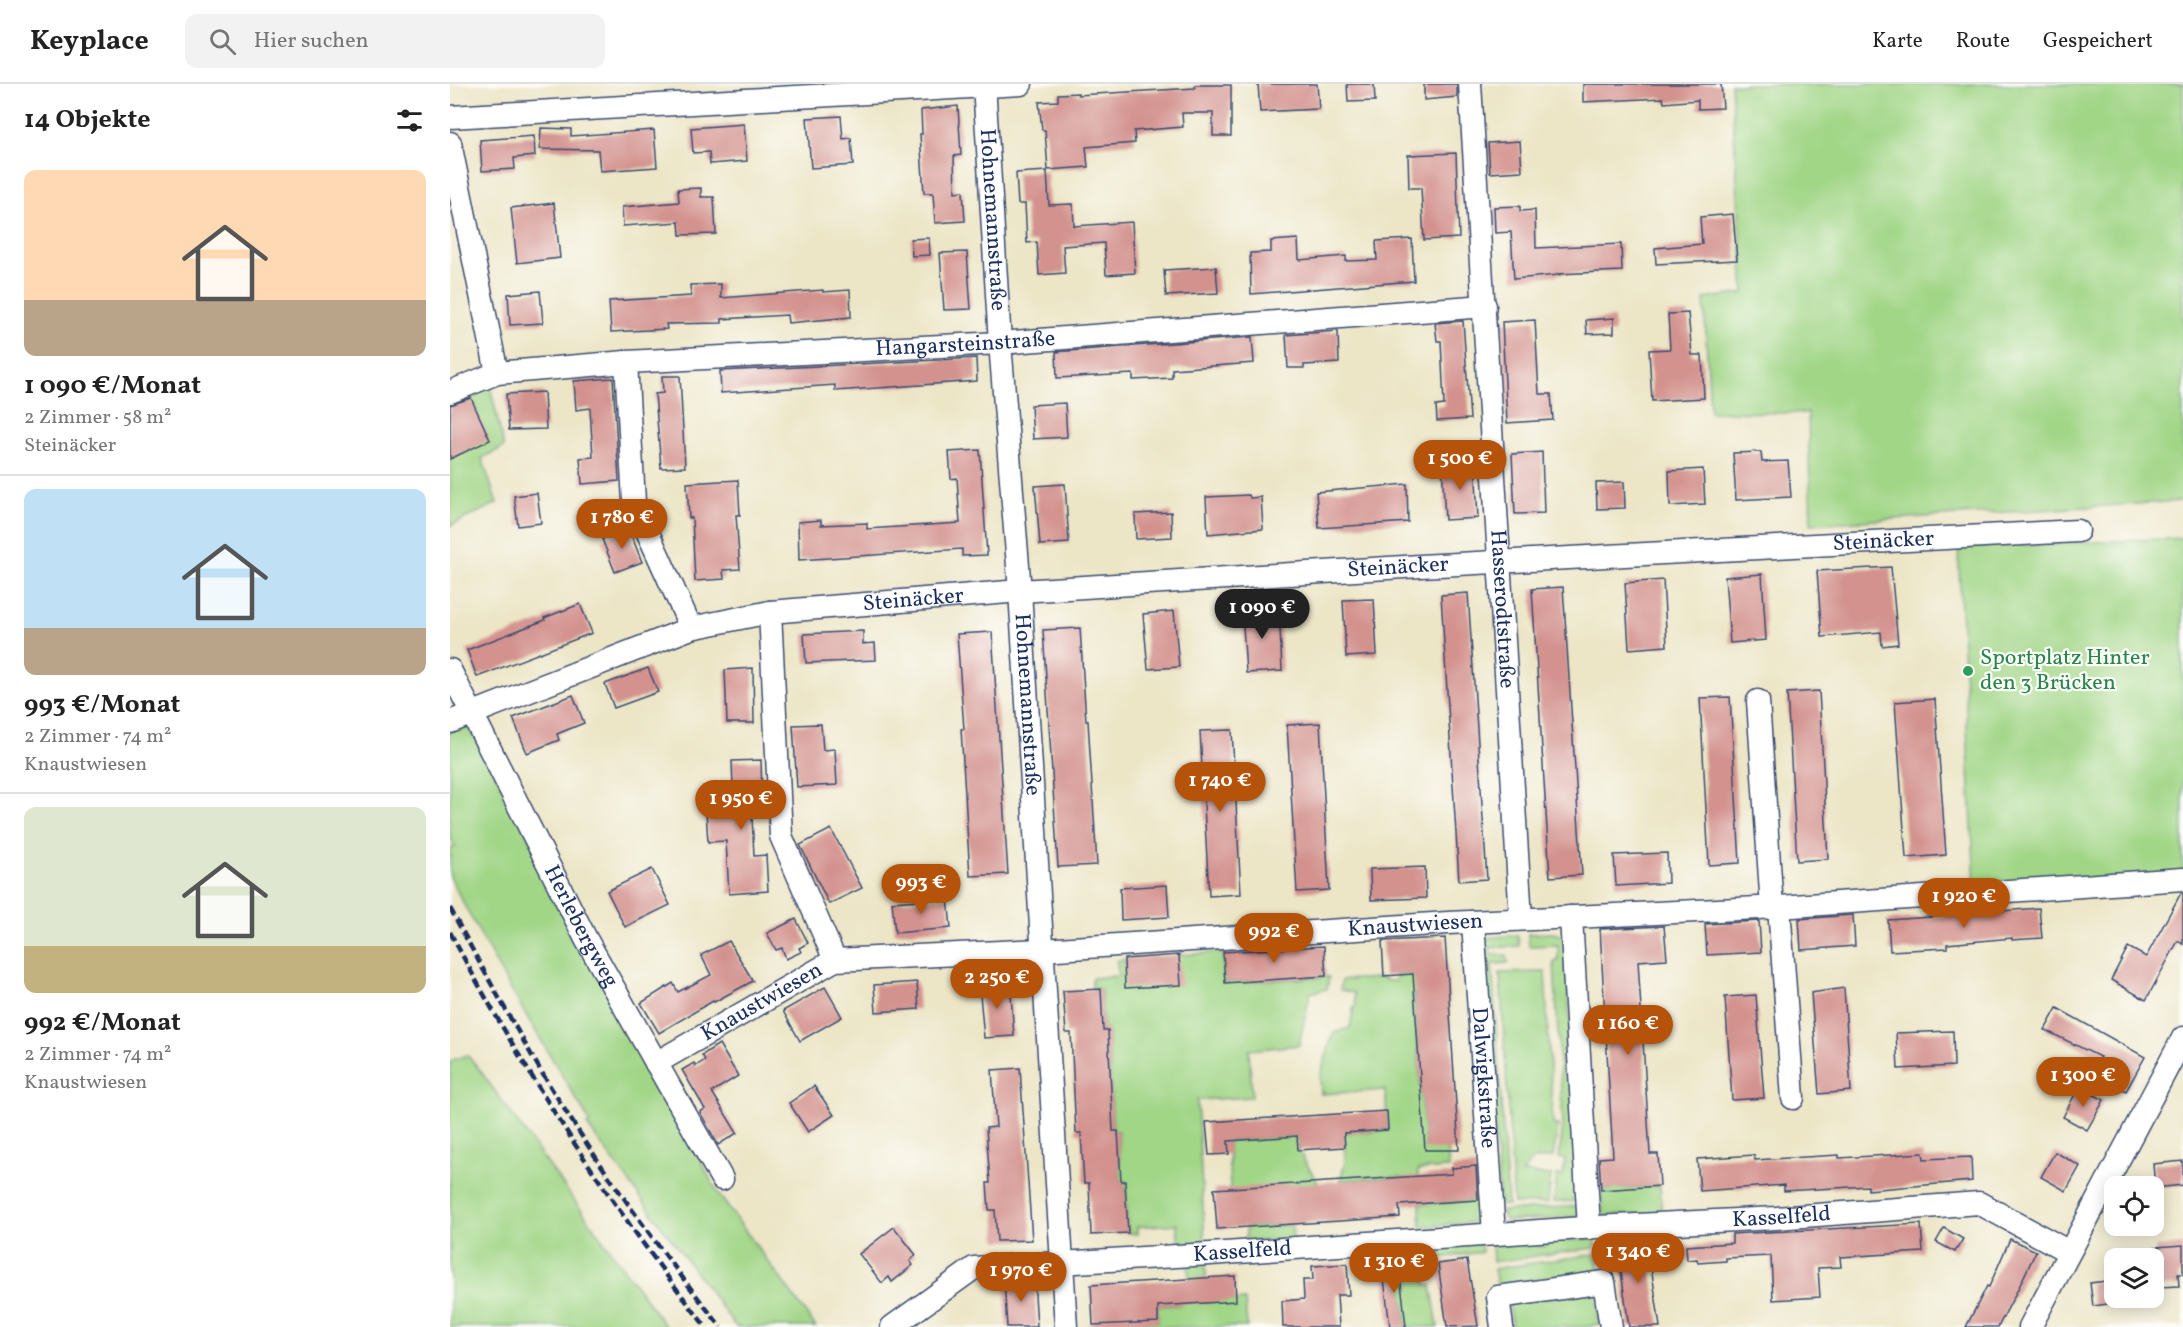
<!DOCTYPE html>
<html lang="de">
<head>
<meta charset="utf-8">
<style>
  :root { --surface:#fff; --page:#f2f2f2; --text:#222; --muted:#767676; --line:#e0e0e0; --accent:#b45309 }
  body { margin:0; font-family:Vollkorn,serif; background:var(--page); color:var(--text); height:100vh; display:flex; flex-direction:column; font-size:22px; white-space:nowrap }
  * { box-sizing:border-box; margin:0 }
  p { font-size:20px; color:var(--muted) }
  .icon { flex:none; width:33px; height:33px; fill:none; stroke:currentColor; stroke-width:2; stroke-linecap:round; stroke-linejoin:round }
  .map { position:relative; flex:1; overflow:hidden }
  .side { display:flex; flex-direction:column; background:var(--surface); width:450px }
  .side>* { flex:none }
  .buttons { position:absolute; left:1654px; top:1092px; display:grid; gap:12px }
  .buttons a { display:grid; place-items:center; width:60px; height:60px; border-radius:12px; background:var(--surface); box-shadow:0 3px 15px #0003; font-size:30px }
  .price { position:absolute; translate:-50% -51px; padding:0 14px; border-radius:21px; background:var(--accent); color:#fff; font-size:20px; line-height:39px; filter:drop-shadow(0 2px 3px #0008) }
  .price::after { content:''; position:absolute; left:50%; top:36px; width:18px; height:14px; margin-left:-9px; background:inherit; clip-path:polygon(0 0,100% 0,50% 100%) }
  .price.current { background:#222; color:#fff }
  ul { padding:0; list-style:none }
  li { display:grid; align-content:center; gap:12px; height:318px; padding:0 24px }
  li+li { border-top:2px solid var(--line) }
  li span { display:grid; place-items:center; height:186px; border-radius:12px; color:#555 }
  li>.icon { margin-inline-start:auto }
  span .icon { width:108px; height:108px; fill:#fffc; stroke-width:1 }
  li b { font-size:26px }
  h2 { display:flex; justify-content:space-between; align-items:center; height:72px; padding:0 24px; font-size:26px }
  header { display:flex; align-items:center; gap:36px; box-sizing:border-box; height:84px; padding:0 30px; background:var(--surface); border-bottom:2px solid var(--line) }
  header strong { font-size:28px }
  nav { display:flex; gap:33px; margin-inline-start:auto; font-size:21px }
  .search { width:420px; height:54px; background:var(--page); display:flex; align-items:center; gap:15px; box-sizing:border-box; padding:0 21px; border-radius:12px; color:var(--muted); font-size:22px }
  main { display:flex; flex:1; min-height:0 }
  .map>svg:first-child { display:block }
  .green { fill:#a1d687; stroke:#5e8272; stroke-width:1.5 }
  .building { fill:#d3928e }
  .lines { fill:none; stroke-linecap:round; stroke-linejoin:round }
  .minor-casing { stroke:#3a4a6e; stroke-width:25 }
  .minor { stroke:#fff; stroke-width:22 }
  .rail { stroke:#1b2f5e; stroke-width:4.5; stroke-dasharray:9 4.5; stroke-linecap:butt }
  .leisure-dot { fill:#2e9e5b; stroke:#fdfcf7; stroke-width:2 }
  .labels { text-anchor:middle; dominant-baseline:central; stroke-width:4.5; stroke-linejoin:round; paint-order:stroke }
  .street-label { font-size:22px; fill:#1b2f5e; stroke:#fdfcf7 }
  .leisure-label { font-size:22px; fill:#27864d; stroke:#fdfcf7; text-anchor:start }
</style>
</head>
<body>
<header>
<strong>Keyplace</strong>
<div class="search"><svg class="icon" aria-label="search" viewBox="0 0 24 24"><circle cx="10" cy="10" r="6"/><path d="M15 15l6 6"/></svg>Hier suchen</div>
<nav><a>Karte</a><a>Route</a><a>Gespeichert</a></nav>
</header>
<main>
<section class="side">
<h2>14 Objekte<svg class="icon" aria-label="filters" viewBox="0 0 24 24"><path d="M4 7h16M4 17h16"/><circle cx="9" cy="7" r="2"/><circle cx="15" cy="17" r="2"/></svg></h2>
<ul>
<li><span style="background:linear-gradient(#ffd9b3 70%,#b9a48a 0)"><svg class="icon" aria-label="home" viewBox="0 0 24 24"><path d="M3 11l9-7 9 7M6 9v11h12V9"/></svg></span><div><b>1 090 €/Monat</b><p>2 Zimmer · 58 m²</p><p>Steinäcker</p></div></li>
<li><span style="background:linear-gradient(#bfe0f5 75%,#b9a48a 0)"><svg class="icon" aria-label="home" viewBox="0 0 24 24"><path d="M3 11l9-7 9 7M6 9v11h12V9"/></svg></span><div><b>993 €/Monat</b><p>2 Zimmer · 74 m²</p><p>Knaustwiesen</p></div></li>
<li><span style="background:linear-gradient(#dfe7d0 75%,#c2b280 0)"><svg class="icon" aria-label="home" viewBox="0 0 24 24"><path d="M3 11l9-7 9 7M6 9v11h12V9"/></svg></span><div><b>992 €/Monat</b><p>2 Zimmer · 74 m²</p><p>Knaustwiesen</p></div></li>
</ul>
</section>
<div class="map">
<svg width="1733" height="1243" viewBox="0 0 1733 1243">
  <rect width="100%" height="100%" fill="#fdfcf7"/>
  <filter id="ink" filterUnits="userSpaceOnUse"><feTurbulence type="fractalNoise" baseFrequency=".0167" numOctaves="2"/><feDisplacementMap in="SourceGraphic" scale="12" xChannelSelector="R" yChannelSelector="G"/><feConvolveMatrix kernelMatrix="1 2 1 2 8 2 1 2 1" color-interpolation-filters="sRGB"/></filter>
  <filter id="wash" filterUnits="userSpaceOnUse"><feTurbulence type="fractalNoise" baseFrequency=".008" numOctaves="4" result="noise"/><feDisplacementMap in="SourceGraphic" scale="24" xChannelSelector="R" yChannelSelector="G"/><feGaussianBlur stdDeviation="1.35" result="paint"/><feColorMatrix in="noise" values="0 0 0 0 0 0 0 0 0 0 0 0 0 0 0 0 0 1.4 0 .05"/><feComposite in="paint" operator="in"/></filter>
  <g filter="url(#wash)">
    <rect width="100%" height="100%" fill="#ece5c6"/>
    <g class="green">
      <polygon points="1281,0 1733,0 1733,417 1361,440 1358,329 1260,328 1254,215 1294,209"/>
      <polygon points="39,297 54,363 32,374 47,419 0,442 0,313"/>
      <polygon points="1733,454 1733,790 1525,803 1508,464"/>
      <polygon points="20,642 269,1111 366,1243 286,1243 137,1041 140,1038 54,894 10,813 0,793 0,765 5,763 0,752 0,646"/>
      <polygon points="1103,849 1110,851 1115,857 1131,1117 1104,1118 1107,1091 1113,1092 1115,1075 1109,1074 1113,1041 1104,878 1108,877 1108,861 1079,862 1078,850"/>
      <polygon points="1068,851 1069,862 1040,864 1041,871 1057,871 1058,879 1042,880 1058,1121 1050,1121 1033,854"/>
      <polygon points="773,868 775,899 879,893 877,905 860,909 849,961 799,966 802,1013 747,1016 755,1160 729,1162 727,1140 687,1143 687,1150 678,1149 675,1097 671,1097 668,1047 663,1047 658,946 653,946 651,905 642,905 642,894 668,892 667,877 674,875 676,904 729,871"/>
      <polygon points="1095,888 1103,1041 1108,1041 1103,1073 1082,1076 1072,1089 1101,1091 1098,1119 1064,1120 1050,889"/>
      <polygon points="976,890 964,911 975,1064 997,1063 999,1084 968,1086 968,1095 947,1093 890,1096 895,1079 894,1049 938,1046 935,1006 871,1010 870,993 883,949 900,944 904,922 906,921 904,909 890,906 892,896 931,894 938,897 946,897 946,891"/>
      <polygon points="17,971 26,981 216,1243 0,1243 0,977"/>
      <polygon points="847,1052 848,1066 868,1099 780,1105 778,1057"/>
      <polygon points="1210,1102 1212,1129 1156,1132 1153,1130 1151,1106"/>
      <polygon points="1030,1116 1031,1135 1028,1138 971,1143 970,1120"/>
      <polygon points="1131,1122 1128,1131 1124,1133 1060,1137 1055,1136 1051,1127"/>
      <polygon points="842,1141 843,1156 796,1157 796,1143"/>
      <polygon points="1145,1155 1146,1161 1143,1164 1043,1178 1042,1161 1086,1159 1087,1162 1096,1162 1096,1158"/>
      <polygon points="1031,1160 1032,1168 973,1176 976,1201 981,1201 988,1243 957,1243 946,1165"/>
      <polygon points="1146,1170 1149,1186 1047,1201 1044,1185"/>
      <polygon points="755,1178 758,1218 795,1216 797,1243 640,1243 640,1241 662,1240 663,1238 708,1238 708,1222 731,1221 740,1212 738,1179"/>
      <polygon points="1146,1207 1149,1240 1136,1243 1062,1243 1059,1220"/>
    </g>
    <g id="blocks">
      <g class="building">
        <polygon points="808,0 867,0 869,25 810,28"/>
        <polygon points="897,0 924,0 925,17 898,18"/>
        <polygon points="974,0 1007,0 1007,13 974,16"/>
        <polygon points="1133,0 1271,0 1273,24 1248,25 1248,16 1214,19 1213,14 1133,18"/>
        <polygon points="745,1 781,1 781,52 763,52 763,29 732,29 733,43 684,47 685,59 636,63 638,83 598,86 595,46 592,46 589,18 608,17 608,10 628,9 628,11 745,4"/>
        <polygon points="508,22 511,71 504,72 505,108 513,107 515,137 485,139 483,109 474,109 470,50 472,50 471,26"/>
        <polygon points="391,32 393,55 401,54 403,81 361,84 357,34"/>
        <polygon points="294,40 297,77 260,80 259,68 243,69 241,44"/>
        <polygon points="91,44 121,45 121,52 204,46 207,83 150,87 148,66 90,65"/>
        <polygon points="84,52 85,72 64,74 65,85 32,87 30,56"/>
        <polygon points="1070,57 1072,87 1040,89 1038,59"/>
        <polygon points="1006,69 1009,154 974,156 971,104 959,104 958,71"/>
        <polygon points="597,87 599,121 623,120 624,142 682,138 685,189 656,191 654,159 613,162 615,189 589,191 587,158 577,159 575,120 568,120 566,89"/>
        <polygon points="251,104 251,113 264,113 266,150 230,151 229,138 173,142 172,123 229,118 228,105"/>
        <polygon points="104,119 110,174 67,179 61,124"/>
        <polygon points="1070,122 1070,127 1085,126 1086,164 1171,160 1172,187 1108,190 1109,191 1064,195 1061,148 1045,149 1044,123"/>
        <polygon points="1283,130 1287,176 1206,180 1205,164 1252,160 1250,133"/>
        <polygon points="479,154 480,171 462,172 461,155"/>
        <polygon points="848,155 849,176 896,172 896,177 927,176 926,157 962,155 964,197 801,210 800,169 821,168 821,157"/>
        <polygon points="517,168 521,225 494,226 490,169"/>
        <polygon points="766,183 768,209 716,212 714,186"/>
        <polygon points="271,200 271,214 373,206 373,208 400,206 401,233 338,239 337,231 272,235 272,239 216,240 217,245 161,248 159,217 241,212 240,201"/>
        <polygon points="90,207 93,239 60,241 58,210"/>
        <polygon points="1238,229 1242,271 1252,271 1254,314 1202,317 1199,266 1220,265 1218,230"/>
        <polygon points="1164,234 1164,249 1137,250 1136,236"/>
        <polygon points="1085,236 1089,310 1101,310 1103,336 1057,339 1052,238"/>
        <polygon points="1013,237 1020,335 987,337 986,322 994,321 991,257 987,257 985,239"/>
        <polygon points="888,247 889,279 854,281 854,284 838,284 836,251"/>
        <polygon points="802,253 804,279 722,285 722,294 683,296 683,290 607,294 606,268"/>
        <polygon points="526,274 527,297 385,307 385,301 271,309 270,287"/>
        <polygon points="212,292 230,292 235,383 211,384 205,310 213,309"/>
        <polygon points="163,294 169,397 132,400 130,374 143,373 140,324 126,326 124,297"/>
        <polygon points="94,308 96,345 59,346 56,310"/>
        <polygon points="21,314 40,356 0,375 0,321"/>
        <polygon points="615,319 617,353 583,355 581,321"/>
        <polygon points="530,366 537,471 512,472 512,465 349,476 348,438 371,436 371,441 417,439 417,445 510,439 507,394 501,395 499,368"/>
        <polygon points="1092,368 1094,429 1065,430 1062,370"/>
        <polygon points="1311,368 1312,378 1338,377 1341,413 1286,416 1283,369"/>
        <polygon points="1025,378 1028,434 995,436 992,380"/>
        <polygon points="1253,385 1255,420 1220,422 1219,387"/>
        <polygon points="288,396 290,431 286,431 290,485 273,486 274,495 245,497 242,434 239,434 237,399"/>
        <polygon points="1174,398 1175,424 1147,425 1146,399"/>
        <polygon points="615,400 619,459 590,461 585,402"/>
        <polygon points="957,400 958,438 869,444 866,408"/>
        <polygon points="87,409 91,439 68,442 64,412"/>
        <polygon points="799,411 800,414 811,413 813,445 758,450 756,413"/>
        <polygon points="721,428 722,453 686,455 685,430"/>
        <polygon points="179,445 192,478 165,488 152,455"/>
        <polygon points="1441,483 1448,560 1432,562 1431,548 1372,553 1367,487"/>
        <polygon points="1312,490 1316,556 1280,559 1275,493"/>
        <polygon points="1213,496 1217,562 1179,565 1175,499"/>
        <polygon points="1113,503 1132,791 1100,793 1082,505"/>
        <polygon points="1018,509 1037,795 1009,797 991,511"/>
        <polygon points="924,515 927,571 896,573 893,516"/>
        <polygon points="130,520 142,549 27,593 17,566 95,536 94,534"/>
        <polygon points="829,523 832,587 796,589 792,525"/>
        <polygon points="724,527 729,583 698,585 693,530"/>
        <polygon points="630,544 636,637 638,637 647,781 608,783 593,546"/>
        <polygon points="413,547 413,560 425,559 426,576 356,579 354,550"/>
        <polygon points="542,548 558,790 520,792 511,645 514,645 507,550"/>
        <polygon points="198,584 208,608 164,624 155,600"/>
        <polygon points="303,584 304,639 277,639 275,586"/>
        <polygon points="1369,607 1378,775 1347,777 1337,609"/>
        <polygon points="123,611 134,639 107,650 109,656 77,669 63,634"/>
        <polygon points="1280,613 1290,779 1259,781 1250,614"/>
        <polygon points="1485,615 1496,771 1456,774 1445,618"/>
        <polygon points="870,639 879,806 847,808 837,641"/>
        <polygon points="371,640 373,666 385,665 387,701 347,703 343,641"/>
        <polygon points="782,646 791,810 759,812 750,647"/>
        <polygon points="311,676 312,712 301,713 304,772 316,771 318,807 279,810 276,757 258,758 256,728 284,727 282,677"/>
        <polygon points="381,745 412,804 379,820 350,761"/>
        <polygon points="1217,769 1218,799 1166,802 1164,771"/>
        <polygon points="975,783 976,814 921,816 920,785"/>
        <polygon points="202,785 220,821 175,843 157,807"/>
        <polygon points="717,801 719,833 671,836 670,804"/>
        <polygon points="1731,809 1733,809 1733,860 1728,857 1696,916 1661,896 1678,863 1696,873"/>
        <polygon points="498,814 501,844 445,849 442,818"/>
        <polygon points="1589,824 1592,854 1562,856 1562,854 1497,860 1497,864 1440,867 1438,836 1510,831 1510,828 1539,826 1539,828"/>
        <polygon points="1403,831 1405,862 1351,866 1349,835"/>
        <polygon points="346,835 358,859 349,864 351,868 336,875 332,864 326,866 317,849"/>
        <polygon points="1309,837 1311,868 1257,871 1255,840"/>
        <polygon points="1214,842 1217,875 1188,877 1200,1070 1208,1070 1210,1102 1151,1106 1149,1074 1163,1073 1150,845"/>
        <polygon points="995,854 1009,1066 975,1066 963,890 934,892 932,857"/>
        <polygon points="279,857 303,897 264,918 263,917 209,949 191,919 223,899 228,908 261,891 251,871"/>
        <polygon points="874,862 876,892 775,899 773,868"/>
        <polygon points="729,871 731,901 675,904 674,875"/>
        <polygon points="560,897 564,952 534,954 529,900"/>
        <polygon points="467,898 469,925 426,928 424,901"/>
        <polygon points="375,903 392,933 350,957 333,927"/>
        <polygon points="1394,904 1401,1007 1369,1010 1361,909"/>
        <polygon points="651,905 653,946 658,946 663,1047 668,1047 671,1097 675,1097 678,1149 641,1151 639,1099 634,1099 631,1049 626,1049 621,949 616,949 613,907"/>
        <polygon points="1306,911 1314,1014 1282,1016 1275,913"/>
        <polygon points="1607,924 1695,973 1676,1007 1650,993 1656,983 1647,978 1650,973 1595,946"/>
        <polygon points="1503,947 1504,982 1448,985 1446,949"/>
        <polygon points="269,960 288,992 262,1008 287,1049 268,1061 250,1028 255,1025 232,986 244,979 246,982 255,976 252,971"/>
        <polygon points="570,984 582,1156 547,1157 545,1126 539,1126 537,1099 540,1099 536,1044 546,1043 542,986"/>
        <polygon points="364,1002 384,1031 358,1048 339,1019"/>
        <polygon points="1629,1003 1654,1016 1637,1046 1613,1033"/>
        <polygon points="937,1027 938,1046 894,1049 895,1063 848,1066 847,1052 778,1057 779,1070 759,1071 756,1038"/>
        <polygon points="1605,1068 1630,1082 1616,1107 1591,1093"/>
        <polygon points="1473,1069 1474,1075 1521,1073 1522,1097 1418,1106 1418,1102 1334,1107 1334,1101 1250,1107 1247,1075 1304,1071 1305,1076 1389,1071 1389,1074"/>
        <polygon points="1733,1077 1733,1101 1705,1104 1703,1080"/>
        <polygon points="1026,1082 1028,1116 949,1121 950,1133 767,1145 764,1105 1002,1090 1002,1084"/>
        <polygon points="1471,1140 1473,1168 1390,1173 1391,1183 1368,1184 1370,1213 1323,1216 1321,1172 1276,1174 1276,1177 1248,1179 1247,1175 1237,1176 1236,1162 1282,1159 1282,1150"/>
        <polygon points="444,1143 466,1171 460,1177 463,1181 442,1198 439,1193 432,1199 409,1170"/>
        <polygon points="1494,1144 1513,1155 1505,1168 1486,1158"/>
        <polygon points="1197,1155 1210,1243 1179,1243 1167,1159"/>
        <polygon points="1560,1155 1586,1167 1569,1203 1548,1243 1516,1243 1537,1202 1539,1203"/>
        <polygon points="1733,1161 1733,1190 1728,1190 1729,1202 1709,1203 1705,1163"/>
        <polygon points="948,1176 953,1216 956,1243 940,1243 932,1179"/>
        <polygon points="1017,1176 1028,1242 997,1243 988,1180"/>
        <polygon points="897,1180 899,1211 887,1211 889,1243 833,1243 832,1217 854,1215 853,1196 863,1196 862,1182"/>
        <polygon points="785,1192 786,1217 708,1222 708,1238 643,1241 641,1201"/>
        <polygon points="584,1194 587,1243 557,1243 554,1196"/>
        <polygon points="1665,1196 1665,1219 1643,1222 1640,1199"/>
      </g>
    </g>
  </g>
  <g filter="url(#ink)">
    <use href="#blocks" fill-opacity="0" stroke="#3a4a6e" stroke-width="1.5"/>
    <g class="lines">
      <g class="minor-casing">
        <g id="minor">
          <path id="s1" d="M 534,0 L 550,259 L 570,507 L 616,1243"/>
          <path id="s2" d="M 1020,0 L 1071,835"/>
          <polyline points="0,33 571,0"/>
          <polyline points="0,59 47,289"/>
          <polyline points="176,278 184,418 241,544"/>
          <path id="s3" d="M 0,308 L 47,289 L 176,278 L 550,259 L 1035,222"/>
          <polyline points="320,528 331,752 385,876"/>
          <path id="s4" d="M 0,586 L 136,855 L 272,1095"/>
          <polyline points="1308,617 1322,824"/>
          <path id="s5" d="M 0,638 L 241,544 L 320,528 L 570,507 L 970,482 L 1628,447"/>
          <polyline points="1329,823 1343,1014"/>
          <polyline points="1121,833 1139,1144"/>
          <path id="s6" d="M 1023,838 L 1044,1150"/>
          <path id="s7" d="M 206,979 L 385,876 L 592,866 L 998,839 L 1329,823 L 1733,795"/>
          <path id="s8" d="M 442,1243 L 524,1184 L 760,1170 L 1147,1143 L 1326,1134 L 1529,1119 L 1619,1168"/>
          <polyline points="1052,1243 1048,1213 1154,1198 1161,1243"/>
          <polyline points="1580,1243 1733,954"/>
        </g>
      </g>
      <use href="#minor" class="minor"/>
      <g class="rail">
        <path d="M 0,824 C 25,871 51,918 78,965 C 134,1062 201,1155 271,1243"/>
        <path d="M 0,848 C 73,987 159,1119 256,1243"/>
      </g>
    </g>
  </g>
  <circle class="leisure-dot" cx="1518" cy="587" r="6"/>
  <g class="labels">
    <g class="street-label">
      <text stroke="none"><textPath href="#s1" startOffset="136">Hohnemannstraße</textPath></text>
      <text stroke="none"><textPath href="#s3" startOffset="520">Hangarsteinstraße</textPath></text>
      <text stroke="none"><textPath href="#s5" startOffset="1455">Steinäcker</textPath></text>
      <text stroke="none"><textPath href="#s5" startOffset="969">Steinäcker</textPath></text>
      <text stroke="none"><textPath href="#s5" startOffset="483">Steinäcker</textPath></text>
      <text stroke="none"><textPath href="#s2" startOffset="526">Hasserodtstraße</textPath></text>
      <text stroke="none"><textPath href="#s1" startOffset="622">Hohnemannstraße</textPath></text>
      <text stroke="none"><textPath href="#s7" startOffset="788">Knaustwiesen</textPath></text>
      <text stroke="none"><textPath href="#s4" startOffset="288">Herlebergweg</textPath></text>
      <text stroke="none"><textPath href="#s7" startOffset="122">Knaustwiesen</textPath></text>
      <text stroke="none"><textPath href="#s6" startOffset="156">Dalwigkstraße</textPath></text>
      <text stroke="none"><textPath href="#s8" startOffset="910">Kasselfeld</textPath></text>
      <text stroke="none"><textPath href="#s8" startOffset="370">Kasselfeld</textPath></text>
    </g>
    <g class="leisure-label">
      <text x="1530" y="574">Sportplatz Hinter<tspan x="1530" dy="25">den 3 Brücken</tspan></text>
    </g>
  </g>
</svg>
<div class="buttons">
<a><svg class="icon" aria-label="locate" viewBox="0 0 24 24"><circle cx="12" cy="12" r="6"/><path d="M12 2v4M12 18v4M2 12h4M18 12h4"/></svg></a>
<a><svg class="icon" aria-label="layers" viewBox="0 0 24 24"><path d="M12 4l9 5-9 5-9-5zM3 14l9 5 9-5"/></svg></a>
</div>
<b class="price" style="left:1010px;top:407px">1 500 €</b>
<b class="price" style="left:172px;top:466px">1 780 €</b>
<b class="price current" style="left:812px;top:556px">1 090 €</b>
<b class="price" style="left:770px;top:729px">1 740 €</b>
<b class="price" style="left:291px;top:747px">1 950 €</b>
<b class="price" style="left:471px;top:831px">993 €</b>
<b class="price" style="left:1514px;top:845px">1 920 €</b>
<b class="price" style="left:824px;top:880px">992 €</b>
<b class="price" style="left:547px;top:926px">2 250 €</b>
<b class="price" style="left:1178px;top:972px">1 160 €</b>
<b class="price" style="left:1633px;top:1024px">1 300 €</b>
<b class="price" style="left:1188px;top:1200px">1 340 €</b>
<b class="price" style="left:944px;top:1210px">1 310 €</b>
<b class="price" style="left:571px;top:1219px">1 970 €</b>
</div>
</main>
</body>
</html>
